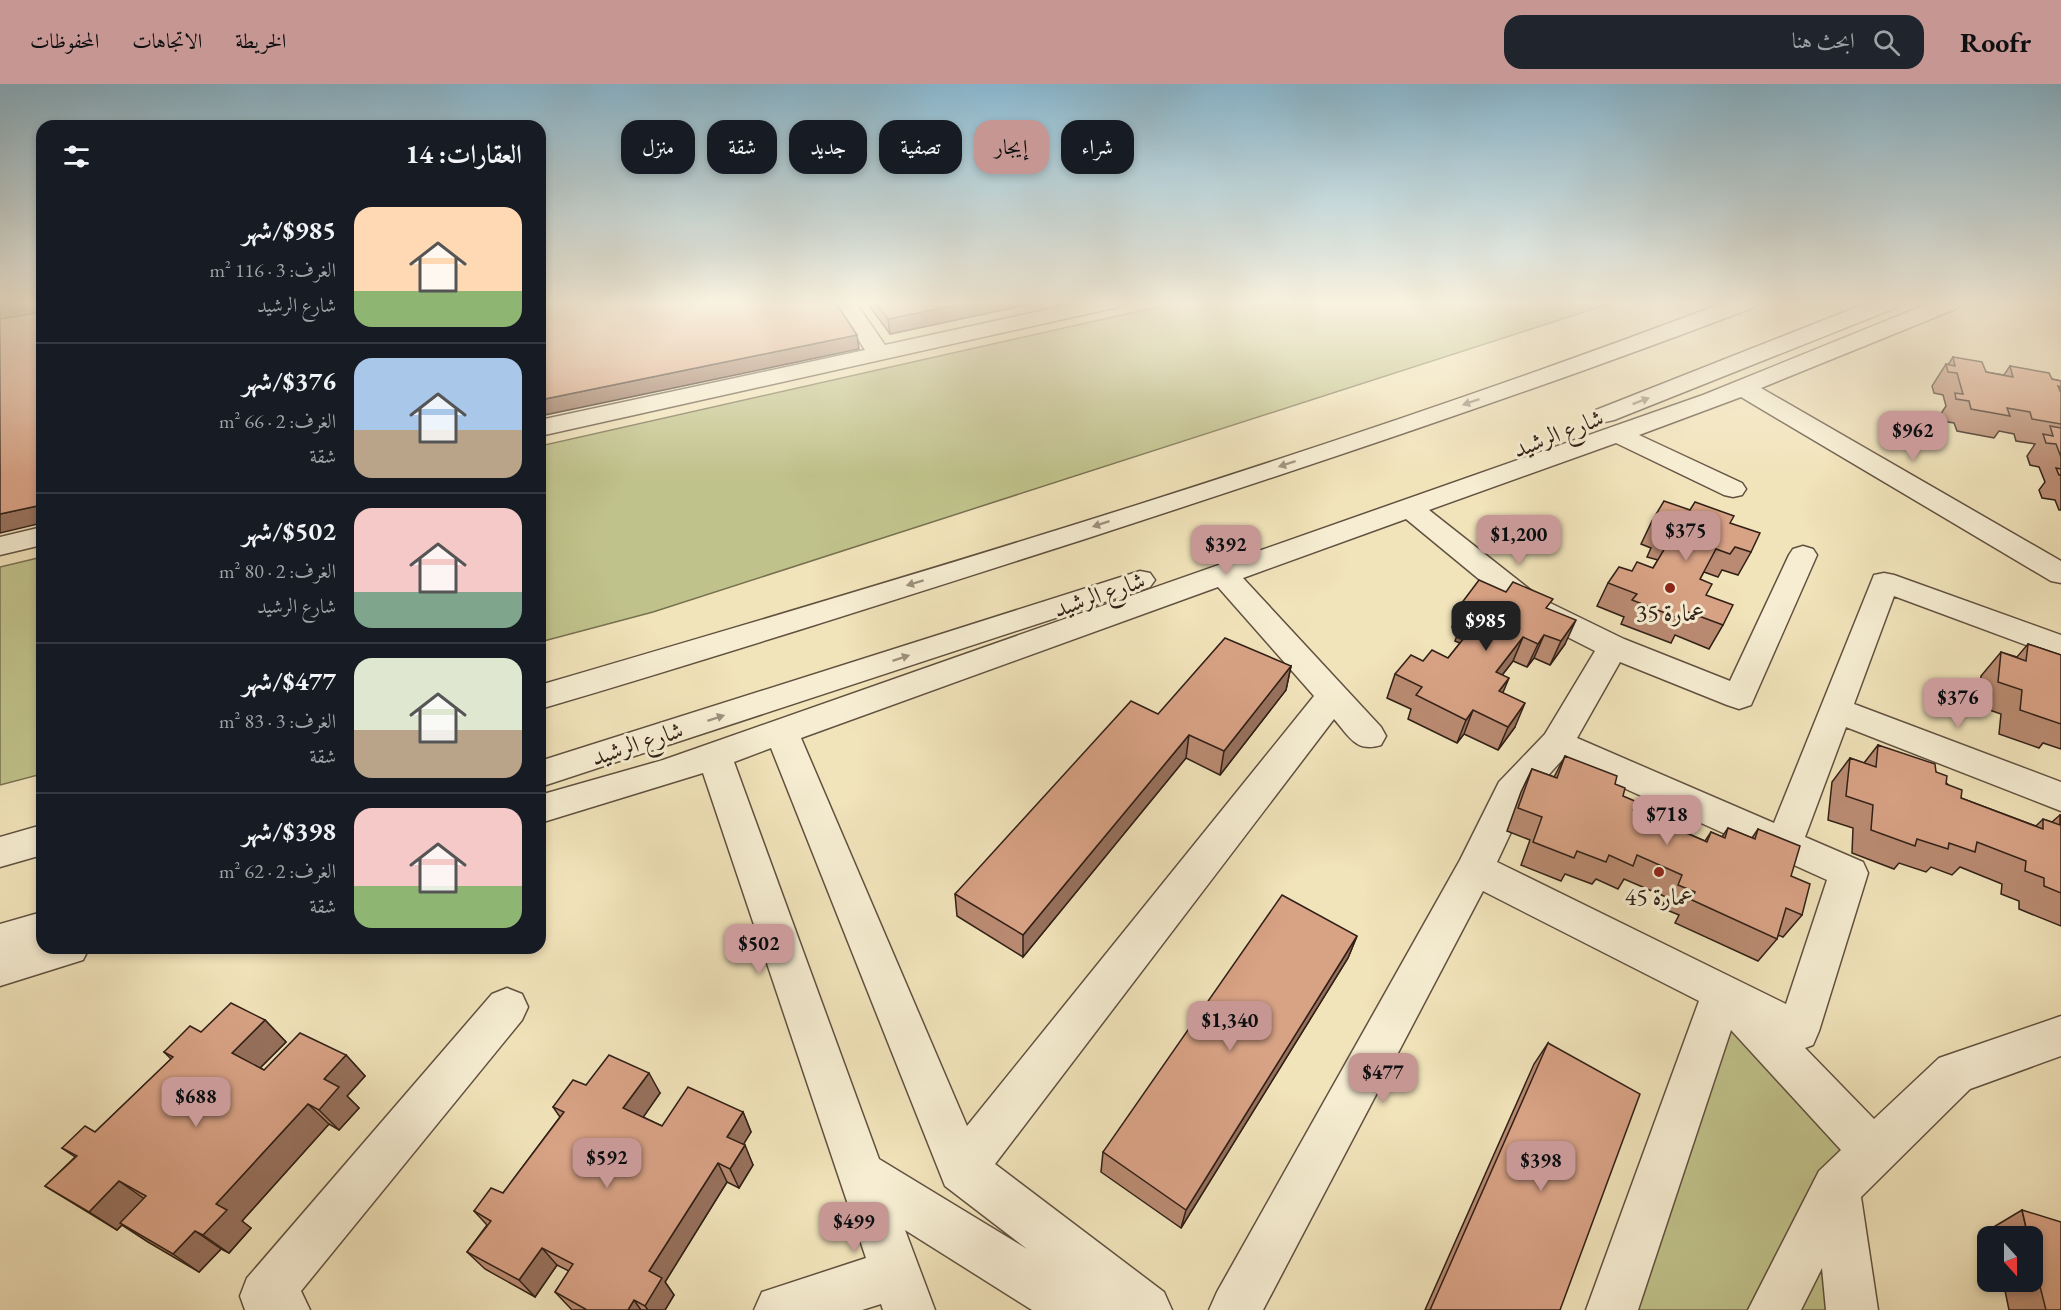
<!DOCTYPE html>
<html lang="ar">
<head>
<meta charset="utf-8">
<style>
  :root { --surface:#171b24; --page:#20242c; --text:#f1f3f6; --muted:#9ea1a6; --line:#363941; --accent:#c59692 }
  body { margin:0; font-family:"EB Garamond",Amiri,serif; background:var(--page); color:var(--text); direction:rtl; height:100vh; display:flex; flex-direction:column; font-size:22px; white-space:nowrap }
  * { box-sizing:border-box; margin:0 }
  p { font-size:20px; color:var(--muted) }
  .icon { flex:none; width:33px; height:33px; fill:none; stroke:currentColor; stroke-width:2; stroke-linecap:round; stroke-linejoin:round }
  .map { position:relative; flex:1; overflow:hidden; direction:ltr }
  .sheet { position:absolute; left:36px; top:36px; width:510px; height:834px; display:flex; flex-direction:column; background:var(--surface); border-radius:18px; box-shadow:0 3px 9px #0003; direction:rtl }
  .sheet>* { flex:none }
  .banner { position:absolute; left:564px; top:36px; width:570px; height:54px; direction:rtl; display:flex; gap:12px }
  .needle { width:39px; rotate:159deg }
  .buttons { position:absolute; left:1977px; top:1142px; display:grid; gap:12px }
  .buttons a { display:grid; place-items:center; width:66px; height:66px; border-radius:12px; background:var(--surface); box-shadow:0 3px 9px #0003; font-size:30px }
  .price { position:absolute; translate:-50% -51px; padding:0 14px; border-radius:12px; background:var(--accent); color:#111; font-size:20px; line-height:39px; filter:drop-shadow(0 2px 3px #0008) }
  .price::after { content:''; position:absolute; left:50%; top:36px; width:18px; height:14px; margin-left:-9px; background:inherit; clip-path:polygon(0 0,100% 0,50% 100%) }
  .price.selected { background:#222; color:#fff }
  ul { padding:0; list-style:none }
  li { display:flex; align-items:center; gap:18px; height:150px; padding:0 24px }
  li+li { border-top:2px solid var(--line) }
  li span { display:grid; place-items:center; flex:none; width:168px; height:120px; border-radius:18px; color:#555 }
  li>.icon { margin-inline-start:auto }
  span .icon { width:72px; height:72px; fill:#fffc; stroke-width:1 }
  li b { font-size:26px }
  h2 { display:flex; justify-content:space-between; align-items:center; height:72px; padding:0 24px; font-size:26px }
  .chip { padding:0 21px; border-radius:18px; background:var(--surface); box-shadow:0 3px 9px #0003; font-size:21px; line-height:54px }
  .chip.selected { background:var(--accent); color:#111 }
  header { display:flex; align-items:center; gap:36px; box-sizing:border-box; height:84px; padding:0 30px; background:var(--accent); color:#111 }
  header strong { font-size:28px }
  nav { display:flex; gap:33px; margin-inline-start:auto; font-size:21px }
  .search { width:420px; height:54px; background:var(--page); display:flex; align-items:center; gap:15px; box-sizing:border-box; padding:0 21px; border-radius:18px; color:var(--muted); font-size:22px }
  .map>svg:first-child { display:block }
  .green { fill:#c0c28b; stroke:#787151; stroke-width:1.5 }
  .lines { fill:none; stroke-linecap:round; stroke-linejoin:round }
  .minor-casing { stroke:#615140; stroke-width:3 }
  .minor { fill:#f6edd2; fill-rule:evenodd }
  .wall { fill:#ba8b72; stroke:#312017; stroke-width:1.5 }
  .shaded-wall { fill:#97715d; stroke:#312017; stroke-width:1.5 }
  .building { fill:#d8a285; stroke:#312017; stroke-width:1.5 }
  .oneway { fill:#9d917e }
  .poi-dot { fill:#8f2418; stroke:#f6edd2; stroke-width:2 }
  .labels { text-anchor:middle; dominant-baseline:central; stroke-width:6; stroke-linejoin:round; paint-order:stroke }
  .street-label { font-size:24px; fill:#312017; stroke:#f6edd2 }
  .poi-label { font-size:24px; fill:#312017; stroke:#f6edd2 }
</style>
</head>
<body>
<header>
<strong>Roofr</strong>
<div class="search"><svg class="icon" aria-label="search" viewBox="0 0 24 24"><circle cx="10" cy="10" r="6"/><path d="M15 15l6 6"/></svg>ابحث هنا</div>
<nav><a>الخريطة</a><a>الاتجاهات</a><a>المحفوظات</a></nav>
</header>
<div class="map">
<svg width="2061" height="1226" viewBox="0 0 2061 1226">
  <rect width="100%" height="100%" fill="#f1e3ba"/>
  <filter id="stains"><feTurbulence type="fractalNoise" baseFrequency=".00333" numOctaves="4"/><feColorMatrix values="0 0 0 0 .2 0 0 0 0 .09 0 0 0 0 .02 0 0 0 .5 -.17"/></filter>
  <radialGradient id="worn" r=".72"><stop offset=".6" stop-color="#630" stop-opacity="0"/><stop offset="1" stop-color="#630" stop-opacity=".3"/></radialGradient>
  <g class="green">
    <polygon points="1175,219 1612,219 653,528 540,558 540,362"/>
    <polygon points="42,473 42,690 0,701 0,483"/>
    <polygon points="1723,909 1874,1068 1836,1104 1852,1226 1612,1226"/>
  </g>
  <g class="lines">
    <g class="minor-casing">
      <g id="minor">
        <polygon points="835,219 856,219 885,261 1077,219 1119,219 1117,224 1109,225 540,352 540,336 865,266"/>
        <path d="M 1723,219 L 1754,219 L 1752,224 C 1532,308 1309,382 1085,455 C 904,513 723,571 540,625 L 540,601 C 937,485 1335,366 1723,219 Z"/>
        <polygon points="1867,219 1897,219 1895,224 1614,336 1605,338 1596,336 1593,331 1596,326"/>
        <path d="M 1930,219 L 1960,219 L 1958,224 L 1761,304 L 2061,477 L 2061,499 L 2051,497 L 1741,313 L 1639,351 L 1742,399 L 1746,405 L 1742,411 L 1733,413 L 1724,411 L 1616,359 L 1429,426 L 1542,515 L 1624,555 L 1730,597 L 1789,471 L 1793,465 L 1803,462 L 1813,465 L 1817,471 L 1751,621 L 1739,625 L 1727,621 L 1620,578 L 1577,654 L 1774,739 L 1874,491 L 1884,489 L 1894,491 L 2061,551 L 2061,574 L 1894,512 L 1854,620 L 2061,698 L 2061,727 L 1846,643 L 1805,753 L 1863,778 L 1868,789 L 1819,947 L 1813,961 L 1805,964 L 1874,1035 L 1939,974 L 2061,932 L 2061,972 L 1970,1005 L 1861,1113 L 1878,1226 L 1826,1226 L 1822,1184 L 1801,1226 L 1748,1226 L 1819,1087 L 1841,1066 L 1731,946 L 1638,1226 L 1586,1226 L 1699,917 L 1483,807 L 1263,1226 L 1209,1226 L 1217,1208 L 1460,776 L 1499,698 L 1545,650 L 1595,567 L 1520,529 L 1406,435 L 1243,494 L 1381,643 L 1386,652 L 1381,661 C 1356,669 1349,652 1334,635 L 995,1080 L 1164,1208 L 1172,1226 L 1032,1226 L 905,1146 L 935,1226 L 883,1226 L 881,1220 L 862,1226 L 754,1226 L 762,1208 L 866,1174 L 703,689 L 540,739 L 540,711 L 663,676 L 1703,311 ZM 1218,503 L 1314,612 L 967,1042 L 801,654 ZM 771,664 L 945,1102 L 1027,1165 L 879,1075 L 734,678 ZM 1562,676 L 1827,796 L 1786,920 L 1497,778 L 1526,716 Z"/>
        <polygon points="42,443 42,461 0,471 0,453"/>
        <polygon points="1140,487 1150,489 1155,496 1150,503 540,703 540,677"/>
        <polygon points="42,741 42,771 0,783 0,753"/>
        <polygon points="42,828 42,864 89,864 83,876 0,902 0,840"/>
        <polygon points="507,904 522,910 528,923 522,936 301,1207 310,1226 245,1226 240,1212 247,1194 492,910"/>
      </g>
    </g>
    <use href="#minor" class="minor"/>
  </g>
  <g class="wall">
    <polygon points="867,219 1036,219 890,250"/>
    <polygon points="1953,273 1986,288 2004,291 2010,282 2052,295 2061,297 2061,426 2059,426 2055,416 2042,414 2039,406 2045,398 2039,383 2030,381 2027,372 2035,360 2016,357 2014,350 1999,347 1994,354 1957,347 1954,339 1942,337 1940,331 1946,322 1943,311 1934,309 1932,302 1946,280 1948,281"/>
    <polygon points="1652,437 1730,439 1751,468 1738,491 1722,486 1718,493 1704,488 1700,495 1706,511 1723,541 1709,565 1675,551 1671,559 1621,540 1624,533 1597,522 1608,499 1632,487 1653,484 1658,476 1647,473 1651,464 1641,460"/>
    <polygon points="1461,520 1548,525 1565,560 1550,581 1534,574 1527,583 1513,577 1502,591 1503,609 1515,643 1498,666 1464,650 1457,659 1408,635 1411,625 1387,614 1395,590 1423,577 1448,574 1460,559 1455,557 1459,546 1452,543"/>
    <polygon points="2028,560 2061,571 2061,665 2043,659 2039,664 1999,650 2001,630 1978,622 1981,592 2001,568 2017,573"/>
    <polygon points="1291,582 1286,606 1220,691 1186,674 1023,873 957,832 955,810 1158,630"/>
    <polygon points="1878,661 1936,688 1961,714 2036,742 2043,735 2052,738 2060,731 2061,731 2061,842 2019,825 2019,817 2001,810 2002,800 1960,783 1952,791 1931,783 1926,788 1899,779 1894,785 1852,769 1853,744 1828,736 1832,698 1850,674 1864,679"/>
    <polygon points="1565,672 1615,700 1633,726 1705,757 1711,748 1722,753 1728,744 1752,754 1758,745 1791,792 1802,831 1783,853 1778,851 1777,855 1758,877 1675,839 1679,831 1662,824 1666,813 1624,795 1618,805 1596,795 1592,800 1565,790 1561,797 1521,781 1530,756 1507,747 1521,708 1532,685 1554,693"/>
    <polygon points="1357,852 1348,874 1181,1144 1101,1088 1103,1068"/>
    <polygon points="265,936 286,958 260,984 264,986 346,971 365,992 347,1012 359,1024 339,1046 329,1040 242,1137 251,1144 229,1169 221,1165 199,1188 148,1158 122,1141 117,1146 45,1102 75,1073 62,1064 95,1048 171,975 164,968 201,948"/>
    <polygon points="1548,959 1560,1226 1425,1226 1534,980"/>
    <polygon points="586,1001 660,1009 643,1033 662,1042 743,1028 751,1048 743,1060 753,1081 739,1104 727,1098 665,1198 674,1211 665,1226 572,1226 555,1208 569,1187 557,1181 535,1213 485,1185 467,1168 487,1141 474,1127 503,1109 560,1033 553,1023"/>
    <polygon points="2022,1126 2028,1152 1993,1152 1992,1144"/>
    <polygon points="2032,1152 2061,1226 2009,1226 2003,1197 2032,1197"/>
  </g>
  <g class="shaded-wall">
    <polygon points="13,219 42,219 42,231 0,237 0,222"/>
    <polygon points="966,219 1036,219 890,250 888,235"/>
    <polygon points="857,251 859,265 540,332 540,316"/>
    <polygon points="42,421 42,439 0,449 0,430"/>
    <polygon points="1576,536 1565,560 1550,581 1561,557"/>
    <polygon points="1544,551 1534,574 1527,583 1538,560"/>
    <polygon points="1523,553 1513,577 1486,612 1496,588"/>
    <polygon points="1291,582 1286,606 1220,691 1224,667"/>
    <polygon points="1509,594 1499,618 1499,607"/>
    <polygon points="1525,619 1515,643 1498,666 1508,643"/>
    <polygon points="1473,626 1464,650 1457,659 1466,636"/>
    <polygon points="1189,651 1186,674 1023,873 1023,851"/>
    <polygon points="1357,852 1348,874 1181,1144 1186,1126"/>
    <polygon points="265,936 286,958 254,990 232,969"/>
    <polygon points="346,971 365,992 347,1012 359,1024 339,1046 319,1026 324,995"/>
    <polygon points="649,989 660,1009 635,1045 623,1024"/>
    <polygon points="308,1020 329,1040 242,1137 251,1144 229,1169 203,1151 216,1120"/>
    <polygon points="743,1028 751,1048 736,1073 727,1053"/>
    <polygon points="745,1061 753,1081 739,1104 730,1085"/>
    <polygon points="718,1079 727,1098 665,1198 674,1211 665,1226 648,1226 645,1222 649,1187"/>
    <polygon points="119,1097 146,1116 117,1146 89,1128"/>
    <polygon points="195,1147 221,1165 199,1188 173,1170"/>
    <polygon points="542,1164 557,1181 535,1213 519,1196"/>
    <polygon points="634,1216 641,1226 628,1226"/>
  </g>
  <g class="building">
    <polygon points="0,219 13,219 0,222"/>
    <polygon points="540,219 836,219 857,251 540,316"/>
    <polygon points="876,219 966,219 888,235"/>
    <polygon points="42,228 42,421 0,430 0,235"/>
    <polygon points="1953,273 1982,278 1986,288 2013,293 2010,282 2049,289 2052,295 2061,297 2061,303 2058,302 2061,309 2061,340 2032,335 2030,328 2007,324 2010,332 1971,325 1969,317 1956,315 1955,309 1963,310 1957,289 1948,288 1946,280 1955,282"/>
    <polygon points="2050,342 2061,344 2061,373 2056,360 2046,359 2043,350 2053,352"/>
    <polygon points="2056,384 2061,385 2061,391 2059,391"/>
    <polygon points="1664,417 1690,426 1695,418 1734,432 1730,439 1760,449 1751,468 1735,463 1730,470 1716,465 1700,495 1712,500 1706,511 1733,521 1723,541 1688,528 1683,536 1632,516 1637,510 1608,499 1619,483 1632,487 1637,478 1653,484 1671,454 1658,450 1664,441 1652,437"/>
    <polygon points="1479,496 1506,508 1513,498 1553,515 1546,524 1576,536 1561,557 1544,551 1538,560 1523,553 1496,588 1509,594 1499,607 1525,619 1508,643 1473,626 1466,636 1416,611 1422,603 1395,590 1411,571 1423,577 1432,566 1448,574 1476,539 1464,534 1472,524 1461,520"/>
    <polygon points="1225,554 1291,582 1224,667 1189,651 1023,851 955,810 1131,617 1158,630"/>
    <polygon points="2028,560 2061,571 2061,640 2020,626 2022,606 1998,598 2001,568 2026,577"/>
    <polygon points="1878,661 1935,680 1936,688 1947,692 1946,700 1962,706 1961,714 2043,745 2043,735 2060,741 2060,731 2061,731 2061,809 2044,802 2044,794 2025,787 2026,777 1977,758 1975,768 1949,759 1948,765 1917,755 1915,762 1871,746 1873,721 1846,712 1850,674 1876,683"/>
    <polygon points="1565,672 1617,692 1615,700 1625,704 1623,712 1637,718 1633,726 1707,758 1711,748 1725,754 1728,744 1755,755 1758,745 1800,762 1791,792 1810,800 1802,831 1786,824 1777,855 1692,816 1695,808 1678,801 1682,791 1637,771 1633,782 1609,771 1606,778 1577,767 1574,774 1533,758 1542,733 1518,724 1532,685 1557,694"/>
    <polygon points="1282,811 1357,852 1186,1126 1103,1068"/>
    <polygon points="231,919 265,936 232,969 264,986 300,949 346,971 324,995 339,1003 319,1026 308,1020 216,1120 227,1126 203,1151 195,1147 173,1170 120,1139 146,1112 119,1097 89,1128 45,1102 77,1072 62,1064 85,1042 95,1048 173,973 164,968 190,942 201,948"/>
    <polygon points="1548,959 1640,1010 1560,1226 1430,1226"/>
    <polygon points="609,971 649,989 623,1024 662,1042 688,1003 743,1028 727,1053 745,1061 730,1085 718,1079 649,1187 662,1194 645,1222 634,1216 628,1226 587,1226 555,1208 573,1180 542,1164 519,1196 467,1168 491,1137 474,1127 491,1104 503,1109 564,1028 553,1023 573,996 586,1001"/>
    <polygon points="2022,1126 2061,1138 2061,1226 2046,1226 2032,1171 2032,1152 2028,1152"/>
  </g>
  <defs><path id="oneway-solid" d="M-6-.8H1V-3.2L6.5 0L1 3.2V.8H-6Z" transform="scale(1.5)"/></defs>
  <g class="oneway">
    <use href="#oneway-solid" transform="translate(1641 317) rotate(-21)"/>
    <use href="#oneway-solid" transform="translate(1471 318) rotate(161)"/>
    <use href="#oneway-solid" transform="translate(1287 380) rotate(162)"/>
    <use href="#oneway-solid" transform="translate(1101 440) rotate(162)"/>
    <use href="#oneway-solid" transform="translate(915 499) rotate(163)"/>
    <use href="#oneway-solid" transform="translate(901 574) rotate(-18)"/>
    <use href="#oneway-solid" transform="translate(716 634) rotate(-18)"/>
  </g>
  <linearGradient id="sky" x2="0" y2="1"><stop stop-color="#89b8d0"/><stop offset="0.56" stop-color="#f9f2e0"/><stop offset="1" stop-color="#f9f2e0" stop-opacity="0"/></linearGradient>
  <rect width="2061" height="391" fill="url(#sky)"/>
  <g class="poi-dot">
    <circle cx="1670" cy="504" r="6"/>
    <circle cx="1659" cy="788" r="6"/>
  </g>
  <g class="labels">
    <g class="street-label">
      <text transform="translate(1558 349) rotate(-21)">شارع الرشيد</text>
      <text transform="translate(1099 510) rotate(-19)">شارع الرشيد</text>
      <text transform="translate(637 659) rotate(-18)">شارع الرشيد</text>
    </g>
    <g class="poi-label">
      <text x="1670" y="528">عمارة 35</text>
      <text x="1659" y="812">عمارة 45</text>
    </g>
  </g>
  <rect width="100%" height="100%" filter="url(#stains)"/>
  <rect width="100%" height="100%" fill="url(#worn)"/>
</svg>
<div class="buttons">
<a><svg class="needle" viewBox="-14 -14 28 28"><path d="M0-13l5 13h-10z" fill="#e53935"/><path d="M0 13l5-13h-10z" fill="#9ea1a6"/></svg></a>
</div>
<b class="price" style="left:1913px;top:378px">$962</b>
<b class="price" style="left:1686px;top:478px">$375</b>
<b class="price" style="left:1519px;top:482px">$1,200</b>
<b class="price" style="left:1226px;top:492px">$392</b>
<b class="price selected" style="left:1486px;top:568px">$985</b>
<b class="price" style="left:1958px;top:645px">$376</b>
<b class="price" style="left:1667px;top:762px">$718</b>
<b class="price" style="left:759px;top:891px">$502</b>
<b class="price" style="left:1230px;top:968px">$1,340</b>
<b class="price" style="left:1383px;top:1020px">$477</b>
<b class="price" style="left:196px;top:1044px">$688</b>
<b class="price" style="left:607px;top:1105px">$592</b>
<b class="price" style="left:1541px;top:1108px">$398</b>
<b class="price" style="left:854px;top:1169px">$499</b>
<div class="banner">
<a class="chip">شراء</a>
<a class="chip selected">إيجار</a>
<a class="chip">تصفية</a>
<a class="chip">جديد</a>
<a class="chip">شقة</a>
<a class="chip">منزل</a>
</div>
<section class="sheet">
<h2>العقارات: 14<svg class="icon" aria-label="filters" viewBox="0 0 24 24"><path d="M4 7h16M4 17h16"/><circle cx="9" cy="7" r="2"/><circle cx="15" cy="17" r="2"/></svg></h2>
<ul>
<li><span style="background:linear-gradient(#ffd9b3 70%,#8fb573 0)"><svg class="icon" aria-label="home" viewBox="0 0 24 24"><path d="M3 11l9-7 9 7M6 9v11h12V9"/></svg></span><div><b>$985/شهر</b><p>الغرف: 3 · 116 m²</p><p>شارع الرشيد</p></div></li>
<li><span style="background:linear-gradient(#a9c7e8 60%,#b9a48a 0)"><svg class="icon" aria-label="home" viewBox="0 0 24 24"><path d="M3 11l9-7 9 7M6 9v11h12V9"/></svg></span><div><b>$376/شهر</b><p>الغرف: 2 · 66 m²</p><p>شقة</p></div></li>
<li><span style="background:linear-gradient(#f6c9c9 70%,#7fa58c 0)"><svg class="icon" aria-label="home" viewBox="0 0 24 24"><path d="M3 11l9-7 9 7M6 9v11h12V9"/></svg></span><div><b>$502/شهر</b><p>الغرف: 2 · 80 m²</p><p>شارع الرشيد</p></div></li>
<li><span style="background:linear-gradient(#dfe7d0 60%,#b9a48a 0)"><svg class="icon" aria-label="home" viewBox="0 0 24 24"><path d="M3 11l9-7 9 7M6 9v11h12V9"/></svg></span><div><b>$477/شهر</b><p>الغرف: 3 · 83 m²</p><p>شقة</p></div></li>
<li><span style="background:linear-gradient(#f6c9c9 65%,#8fb573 0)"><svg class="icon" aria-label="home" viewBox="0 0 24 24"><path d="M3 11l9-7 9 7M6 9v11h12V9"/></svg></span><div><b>$398/شهر</b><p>الغرف: 2 · 62 m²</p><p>شقة</p></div></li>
</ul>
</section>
</div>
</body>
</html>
